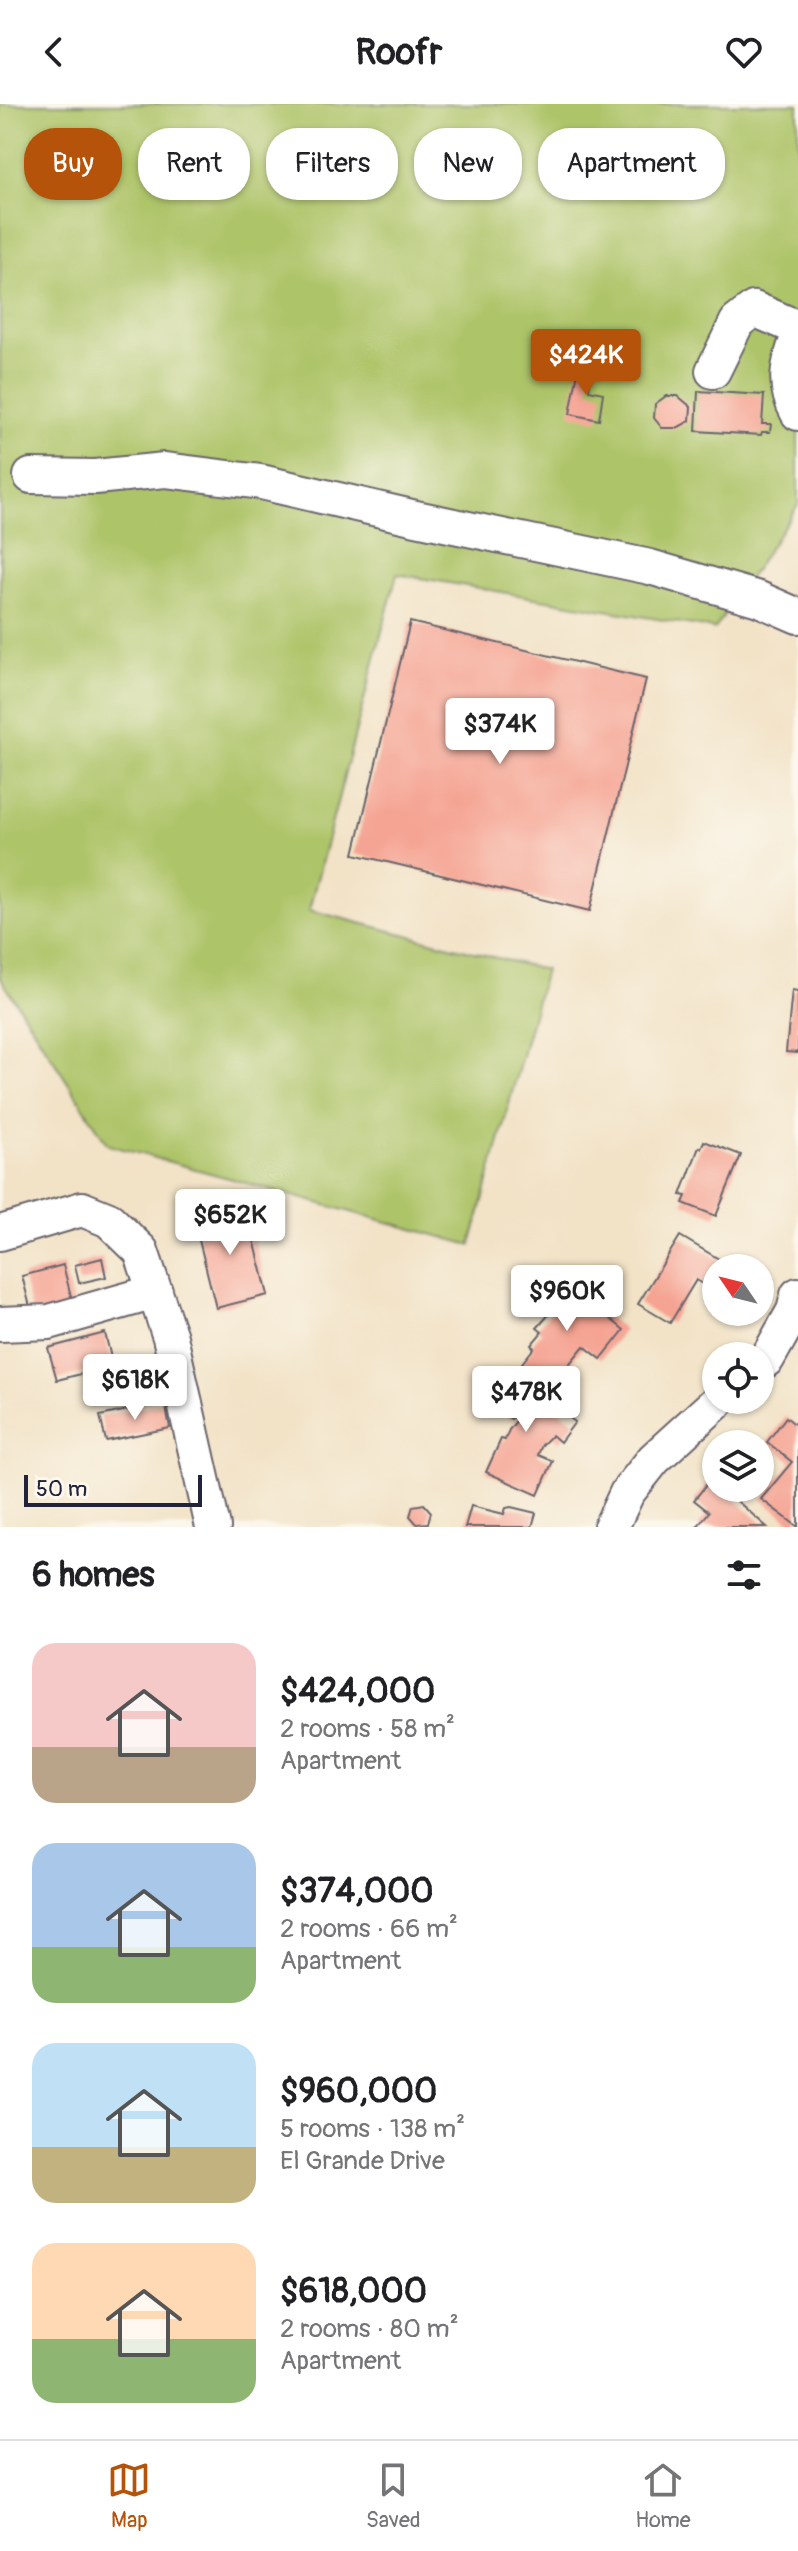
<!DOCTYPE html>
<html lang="en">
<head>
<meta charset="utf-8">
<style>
  :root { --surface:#fff; --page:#f6f6f6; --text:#202124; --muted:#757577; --line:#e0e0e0; --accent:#b45309 }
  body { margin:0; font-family:Pangolin,sans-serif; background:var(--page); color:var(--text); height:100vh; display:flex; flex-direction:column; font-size:30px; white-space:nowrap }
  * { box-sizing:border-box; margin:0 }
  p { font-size:26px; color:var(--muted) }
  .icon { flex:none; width:44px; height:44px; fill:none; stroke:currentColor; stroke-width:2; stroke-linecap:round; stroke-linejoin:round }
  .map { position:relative; height:1423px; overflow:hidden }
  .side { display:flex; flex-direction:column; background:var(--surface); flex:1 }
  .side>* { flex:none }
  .guide { position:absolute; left:24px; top:24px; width:750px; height:72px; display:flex; gap:16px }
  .needle { width:52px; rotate:305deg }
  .controls { position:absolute; left:702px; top:1150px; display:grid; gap:16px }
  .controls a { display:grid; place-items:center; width:72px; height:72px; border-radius:50%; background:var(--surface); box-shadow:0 2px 6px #0004; font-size:40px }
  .scale { position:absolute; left:24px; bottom:20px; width:178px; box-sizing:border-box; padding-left:8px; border:4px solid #22223b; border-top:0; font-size:22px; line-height:28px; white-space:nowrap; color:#22223b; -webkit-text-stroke:6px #fbf7ec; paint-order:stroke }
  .price { position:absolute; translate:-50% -68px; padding:0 18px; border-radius:8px; background:#fff; color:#222; font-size:26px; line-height:52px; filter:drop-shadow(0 2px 4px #0008) }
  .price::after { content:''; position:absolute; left:50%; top:48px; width:24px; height:18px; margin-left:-12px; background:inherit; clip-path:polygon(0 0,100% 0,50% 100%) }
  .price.current { background:var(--accent); color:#fff }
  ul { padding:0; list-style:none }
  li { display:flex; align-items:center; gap:24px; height:200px; padding:0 32px }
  li span { display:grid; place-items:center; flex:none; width:224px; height:160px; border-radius:24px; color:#555 }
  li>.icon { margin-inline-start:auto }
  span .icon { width:96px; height:96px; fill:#fffc; stroke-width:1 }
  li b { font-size:34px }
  h2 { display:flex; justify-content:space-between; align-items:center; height:96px; padding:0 32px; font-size:34px }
  .chip { padding:0 28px; border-radius:32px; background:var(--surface); box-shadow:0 2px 6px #0004; font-size:28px; line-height:72px }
  .chip.current { background:var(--accent); color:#fff }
  header { display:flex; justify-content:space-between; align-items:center; height:104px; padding:0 32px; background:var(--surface); font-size:36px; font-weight:800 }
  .menu { display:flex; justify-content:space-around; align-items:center; height:112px; border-top:2px solid var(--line); background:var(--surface); font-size:22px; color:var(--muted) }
  .menu a { display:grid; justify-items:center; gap:4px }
  .menu .current { color:var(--accent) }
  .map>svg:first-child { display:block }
  .green { fill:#aec469; stroke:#687352; stroke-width:2 }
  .building { fill:#f5a392 }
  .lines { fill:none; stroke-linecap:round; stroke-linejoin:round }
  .minor-casing { stroke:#6b656c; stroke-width:38 }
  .minor { stroke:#fff; stroke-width:34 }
</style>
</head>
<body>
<header><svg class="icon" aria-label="back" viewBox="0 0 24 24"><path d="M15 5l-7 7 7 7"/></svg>Roofr<svg class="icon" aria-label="heart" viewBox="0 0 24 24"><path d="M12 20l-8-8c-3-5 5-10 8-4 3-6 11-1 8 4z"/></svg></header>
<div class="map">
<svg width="798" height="1423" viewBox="0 0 798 1423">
  <rect width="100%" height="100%" fill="#fbf7ec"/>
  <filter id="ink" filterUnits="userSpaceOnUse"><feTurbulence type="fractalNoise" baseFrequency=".0125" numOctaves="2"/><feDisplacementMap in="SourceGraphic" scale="16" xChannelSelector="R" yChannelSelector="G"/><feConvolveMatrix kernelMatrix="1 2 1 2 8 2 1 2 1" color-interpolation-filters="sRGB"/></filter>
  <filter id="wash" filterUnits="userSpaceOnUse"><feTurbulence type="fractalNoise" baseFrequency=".006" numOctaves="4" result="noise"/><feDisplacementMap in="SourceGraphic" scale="32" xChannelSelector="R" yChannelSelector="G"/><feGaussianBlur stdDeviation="1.8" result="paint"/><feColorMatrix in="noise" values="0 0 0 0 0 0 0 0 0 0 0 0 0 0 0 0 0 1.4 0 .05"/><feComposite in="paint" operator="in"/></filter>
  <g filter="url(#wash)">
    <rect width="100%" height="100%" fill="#f2e2c6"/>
    <polygon class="green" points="0,0 798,0 798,401 715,525 397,470 309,806 545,866 471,1141 108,1041 0,873"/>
    <g id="blocks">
      <g class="building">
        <polygon points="579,262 592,264 589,286 603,289 599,316 570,310"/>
        <polygon points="698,287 764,291 762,320 771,320 770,328 762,328 761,331 696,327"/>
        <polygon points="666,292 678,292 691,303 690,317 677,324 662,324 654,314 655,300"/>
        <polygon points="410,518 646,575 590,807 354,750"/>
        <polygon points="792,886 798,887 798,949 786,948"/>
        <polygon points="704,1037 741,1051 716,1112 683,1099 686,1092 681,1091 699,1043 701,1044"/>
        <polygon points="206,1104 208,1112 226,1107 228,1113 247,1108 268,1191 216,1204 192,1108"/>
        <polygon points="680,1132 734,1164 716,1164 716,1189 696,1176 670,1219 638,1200"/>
        <polygon points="102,1154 106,1173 79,1179 75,1161"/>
        <polygon points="63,1161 74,1204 33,1214 22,1172"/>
        <polygon points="546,1169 594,1207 597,1204 624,1226 601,1255 584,1242 566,1264 572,1268 556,1287 522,1259 534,1244 531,1241 542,1228 537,1224 553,1206 531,1188"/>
        <polygon points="105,1229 113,1262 57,1276 48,1244"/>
        <polygon points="512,1269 575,1318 560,1338 552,1331 542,1341 538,1351 553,1357 538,1391 486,1368 501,1335 505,1336 509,1326 520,1312 517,1309 511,1315 489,1297 498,1286 494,1284 503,1272 507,1275"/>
        <polygon points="165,1298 170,1324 106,1337 100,1312"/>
        <polygon points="786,1313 798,1323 798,1423 761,1395 792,1358 767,1338"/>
        <polygon points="711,1375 716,1379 716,1384 722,1384 767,1423 697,1423 709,1408 694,1396"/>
        <polygon points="424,1400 431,1408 428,1419 417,1420 410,1412 413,1402"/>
        <polygon points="471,1402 504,1410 506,1404 511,1403 536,1409 532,1423 465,1423"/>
      </g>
    </g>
  </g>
  <g filter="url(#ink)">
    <use href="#blocks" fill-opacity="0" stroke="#6b656c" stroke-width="2"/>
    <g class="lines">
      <g class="minor-casing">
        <g id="minor">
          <path d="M 798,234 C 787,262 783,282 798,309"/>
          <polyline points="713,267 737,218 754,205 798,224"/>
          <polyline points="31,372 95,373 165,366 261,378 416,414 650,463 759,495 798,512"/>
          <polyline points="0,1129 82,1105 109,1116 141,1147 170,1233 213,1423"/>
          <polyline points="0,1220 49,1218 155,1188"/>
          <polyline points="760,1260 767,1255 794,1207 798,1191"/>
          <polyline points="611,1423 627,1389 654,1355 719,1296"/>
        </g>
      </g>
      <use href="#minor" class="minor"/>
    </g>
  </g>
</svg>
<div class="controls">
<a><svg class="needle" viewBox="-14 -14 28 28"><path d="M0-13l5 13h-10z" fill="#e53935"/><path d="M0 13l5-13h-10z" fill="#757577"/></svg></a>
<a><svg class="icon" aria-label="locate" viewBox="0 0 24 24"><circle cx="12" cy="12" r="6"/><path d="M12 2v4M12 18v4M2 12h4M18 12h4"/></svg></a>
<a><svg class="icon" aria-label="layers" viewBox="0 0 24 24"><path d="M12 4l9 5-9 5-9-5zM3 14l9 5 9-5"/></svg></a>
</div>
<div class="scale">50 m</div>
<b class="price current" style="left:586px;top:293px">$424K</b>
<b class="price" style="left:500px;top:662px">$374K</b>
<b class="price" style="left:230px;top:1153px">$652K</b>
<b class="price" style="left:567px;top:1229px">$960K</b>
<b class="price" style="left:135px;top:1318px">$618K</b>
<b class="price" style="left:526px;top:1330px">$478K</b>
<div class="guide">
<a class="chip current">Buy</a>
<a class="chip">Rent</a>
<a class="chip">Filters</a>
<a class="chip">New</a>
<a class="chip">Apartment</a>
</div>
</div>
<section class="side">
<h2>6 homes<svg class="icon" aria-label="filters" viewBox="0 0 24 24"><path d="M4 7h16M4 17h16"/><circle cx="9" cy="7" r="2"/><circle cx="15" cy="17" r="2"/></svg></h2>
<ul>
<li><span style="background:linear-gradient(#f6c9c9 65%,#b9a48a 0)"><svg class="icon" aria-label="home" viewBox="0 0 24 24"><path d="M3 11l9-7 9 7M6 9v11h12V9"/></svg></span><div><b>$424,000</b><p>2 rooms · 58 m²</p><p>Apartment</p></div></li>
<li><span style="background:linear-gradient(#a9c7e8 65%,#8fb573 0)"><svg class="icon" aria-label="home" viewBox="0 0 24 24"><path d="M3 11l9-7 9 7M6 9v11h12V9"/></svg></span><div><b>$374,000</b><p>2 rooms · 66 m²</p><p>Apartment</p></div></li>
<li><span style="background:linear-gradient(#bfe0f5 65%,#c2b280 0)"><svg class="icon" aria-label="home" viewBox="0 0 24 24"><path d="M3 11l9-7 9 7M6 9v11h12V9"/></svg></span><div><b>$960,000</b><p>5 rooms · 138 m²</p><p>El Grande Drive</p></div></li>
<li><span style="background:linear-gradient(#ffd9b3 60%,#8fb573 0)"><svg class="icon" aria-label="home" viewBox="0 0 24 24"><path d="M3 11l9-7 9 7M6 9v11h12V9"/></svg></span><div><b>$618,000</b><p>2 rooms · 80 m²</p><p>Apartment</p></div></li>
</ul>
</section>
<nav class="menu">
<a class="current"><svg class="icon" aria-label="map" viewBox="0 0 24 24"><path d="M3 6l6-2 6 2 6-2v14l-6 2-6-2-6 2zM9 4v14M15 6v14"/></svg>Map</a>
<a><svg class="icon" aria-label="saved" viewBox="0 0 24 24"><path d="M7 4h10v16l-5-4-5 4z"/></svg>Saved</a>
<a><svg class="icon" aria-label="home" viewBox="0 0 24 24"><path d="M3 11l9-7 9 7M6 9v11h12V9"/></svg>Home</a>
</nav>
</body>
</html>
